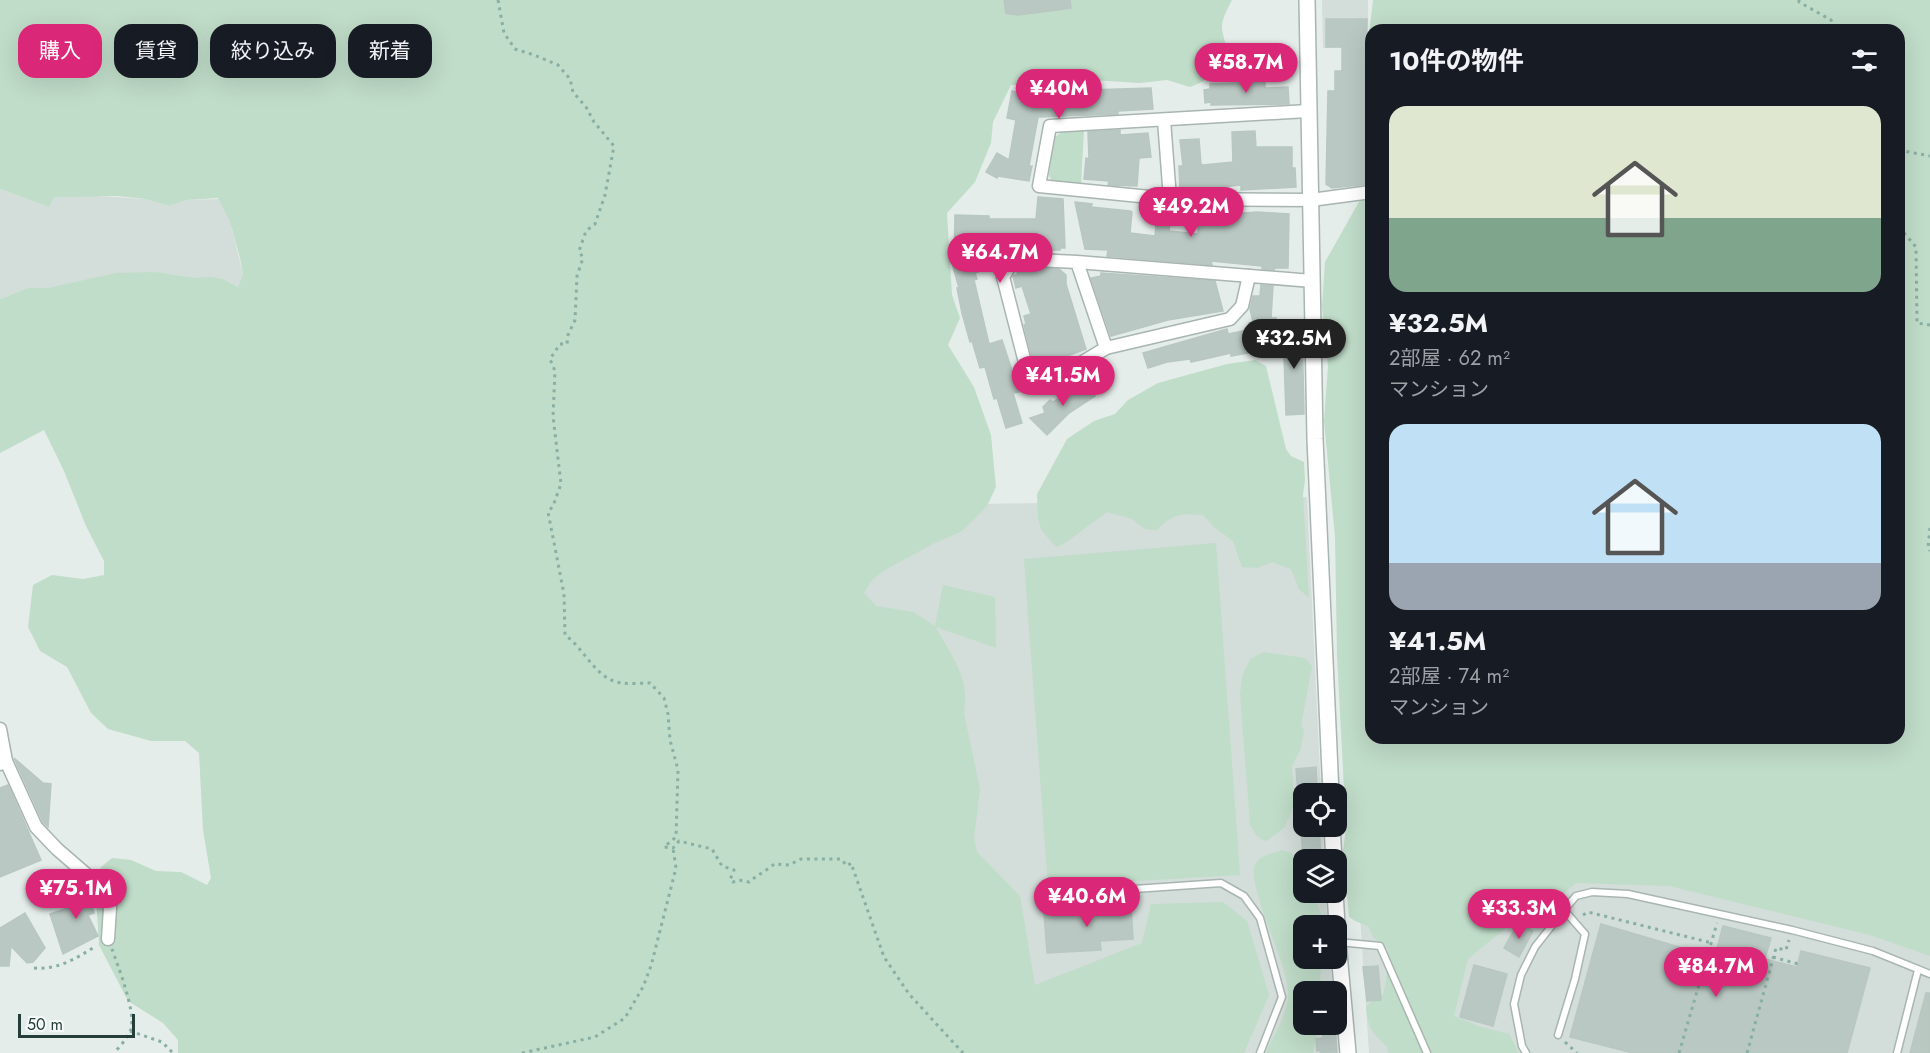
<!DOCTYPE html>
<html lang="ja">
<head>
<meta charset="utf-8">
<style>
  :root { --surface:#171b24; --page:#242831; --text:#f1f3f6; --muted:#9ea1a6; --accent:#db2777 }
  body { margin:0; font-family:Jost,"Noto Sans JP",sans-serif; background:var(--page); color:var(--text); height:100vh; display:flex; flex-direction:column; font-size:22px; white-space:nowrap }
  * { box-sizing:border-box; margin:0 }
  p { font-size:20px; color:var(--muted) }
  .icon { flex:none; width:33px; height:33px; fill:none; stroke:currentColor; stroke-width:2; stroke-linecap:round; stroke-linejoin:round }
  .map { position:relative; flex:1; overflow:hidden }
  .drawer { position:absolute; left:1365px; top:24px; width:540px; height:720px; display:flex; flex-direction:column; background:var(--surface); border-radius:18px; box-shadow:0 6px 24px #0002 }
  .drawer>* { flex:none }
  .guide { position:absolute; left:18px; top:24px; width:570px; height:54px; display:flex; gap:12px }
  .controls { position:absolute; left:1293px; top:783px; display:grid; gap:12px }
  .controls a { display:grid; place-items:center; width:54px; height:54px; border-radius:12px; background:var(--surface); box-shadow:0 6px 24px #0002; font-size:30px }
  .scale { position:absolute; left:18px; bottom:15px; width:117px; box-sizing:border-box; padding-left:6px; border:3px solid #253e39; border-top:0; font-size:16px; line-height:21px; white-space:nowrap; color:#253e39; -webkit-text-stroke:4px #f5faf8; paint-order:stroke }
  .price { position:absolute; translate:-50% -51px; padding:0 14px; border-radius:21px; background:var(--accent); color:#fff; font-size:20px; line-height:39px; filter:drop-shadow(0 2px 3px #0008) }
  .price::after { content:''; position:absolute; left:50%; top:36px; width:18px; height:14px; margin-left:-9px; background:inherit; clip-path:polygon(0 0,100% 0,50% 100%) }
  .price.selected { background:#222; color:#fff }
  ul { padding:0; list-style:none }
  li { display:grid; align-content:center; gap:12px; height:318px; padding:0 24px }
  li span { display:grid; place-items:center; height:186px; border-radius:18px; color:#555 }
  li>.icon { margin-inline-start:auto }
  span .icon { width:108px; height:108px; fill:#fffc; stroke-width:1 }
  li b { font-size:26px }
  h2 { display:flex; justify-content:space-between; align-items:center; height:72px; padding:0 24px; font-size:26px }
  .pill { padding:0 21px; border-radius:18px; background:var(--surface); box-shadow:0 6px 24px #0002; font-size:21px; line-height:54px }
  .pill.selected { background:var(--accent); color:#fff }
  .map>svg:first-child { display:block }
  .built { fill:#d3ddd9 }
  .green { fill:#c0ddc9 }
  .building { fill:#bac8c3; stroke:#b8c7c1; stroke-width:1.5 }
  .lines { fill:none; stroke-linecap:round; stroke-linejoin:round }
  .service-casing { stroke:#a8b5b1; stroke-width:9 }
  .minor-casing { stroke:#a8b5b1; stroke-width:15 }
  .tertiary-casing { stroke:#a8b5b1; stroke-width:18 }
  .path { stroke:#88afa4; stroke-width:3; stroke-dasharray:3 4.5; stroke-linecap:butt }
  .service { stroke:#fff; stroke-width:6 }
  .minor { stroke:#fff; stroke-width:12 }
  .tertiary { stroke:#fff; stroke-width:15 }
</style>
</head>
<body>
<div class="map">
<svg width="1930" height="1053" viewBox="0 0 1930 1053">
  <rect width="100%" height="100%" fill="#e5edea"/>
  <g class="built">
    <polygon points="1322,0 1368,0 1368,48 1323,48"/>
    <polygon points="0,189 49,207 53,197 80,195 146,199 169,206 186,200 220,199 230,222 243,274 238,287 223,279 196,278 157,272 48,288 28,288 0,299"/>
    <polygon points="1307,497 1321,793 1304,794 1304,826 1323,827 1324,859 1304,860 1304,892 1326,893 1327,925 1304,926 1304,958 1330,959 1333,991 1304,992 1304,1024 1336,1025 1338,1053 522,1053 898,506"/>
    <polygon points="1352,791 1930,893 1930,1053 1369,1053"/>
  </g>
  <g class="green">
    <path d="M 0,0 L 1232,0 C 1228,8 1222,18 1222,27 C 1222,33 1225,40 1226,46 C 1227,68 1208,80 1190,87 L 1167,80 L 1140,83 L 1090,80 L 1073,84 L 1011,85 L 993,122 L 991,143 L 975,182 L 947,213 L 952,295 L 960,318 L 948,345 L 974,387 L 991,435 L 996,487 L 987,506 L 962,531 L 933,544 L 883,571 L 872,580 L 864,593 L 876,606 L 913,612 L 935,626 L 943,585 L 995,597 L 996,648 L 936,627 C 946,647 964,670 965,694 C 966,702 963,709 965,718 L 980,789 L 974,839 L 977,852 L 1020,896 L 1035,985 L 1142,943 L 1151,904 L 1223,902 L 1247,921 L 1269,995 L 1244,1053 L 178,1053 L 178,1040 L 163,1023 L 128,1001 L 99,945 L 95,880 L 101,867 L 112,858 L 131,860 L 156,871 L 181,872 L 207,885 L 211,878 L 203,830 L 199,753 L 185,741 L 151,741 L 108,729 L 91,713 L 67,667 L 40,651 L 28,627 L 33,585 L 52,575 L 83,579 L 104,575 L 104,561 L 86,526 L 64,471 L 44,430 L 0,453 L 0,299 L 28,288 L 48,288 L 116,273 L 157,272 L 196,278 L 210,277 L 223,279 L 238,287 L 243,274 L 240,258 L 230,222 L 218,198 L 186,200 L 169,206 L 146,199 L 117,196 L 54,197 L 49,207 L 0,189 Z"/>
    <path d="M 1373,0 L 1930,0 L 1930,956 L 1870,935 L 1669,886 L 1576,883 L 1536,918 L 1519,917 L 1468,959 L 1454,1016 L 1481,1027 L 1509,1034 L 1519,1053 L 1389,1053 C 1387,1044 1383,1043 1377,1037 C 1369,1028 1367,1018 1366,1007 L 1378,995 L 1383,995 L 1386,982 L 1388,949 L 1373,937 L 1368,926 L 1355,921 L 1349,917 L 1343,851 L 1346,828 L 1337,655 L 1335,537 L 1324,421 L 1328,366 L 1322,307 L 1325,262 L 1360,200 L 1371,200 L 1371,738 L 1899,738 L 1899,30 L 1371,30 L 1371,48 L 1369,34 Z"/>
    <polygon points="1064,130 1084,131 1081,185 1052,182 1049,175 1054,138"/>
    <path d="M 1255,360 L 1266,366 L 1286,449 L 1291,456 L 1304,462 L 1305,480 L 1303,495 L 1309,598 L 1299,589 L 1291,569 L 1272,562 L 1257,568 L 1242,567 L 1233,541 L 1214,527 L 1203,515 C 1180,513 1174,514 1156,530 L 1145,529 L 1132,519 L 1107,512 L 1065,543 L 1056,547 L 1042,531 L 1038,519 L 1037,494 L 1067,439 L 1094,421 L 1115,414 L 1128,400 L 1158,383 L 1227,364 Z"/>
    <polygon points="1216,543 1240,875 1048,886 1024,559"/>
    <polygon points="1264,652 1305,658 1312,666 1301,726 1304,730 1301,748 1292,766 1294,806 1284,828 1268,840 1264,841 1256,835 1250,825 1240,694 1242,677 1250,659"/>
    <path d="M 1282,850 L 1292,853 L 1300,877 L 1303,881 L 1304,892 L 1312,893 L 1321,913 L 1320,925 L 1304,926 L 1304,958 L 1323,959 L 1320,975 L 1322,991 L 1304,992 L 1304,1024 L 1319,1025 L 1313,1053 L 1266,1053 C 1274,1034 1288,1014 1288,993 C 1288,963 1246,885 1255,865 C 1260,855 1273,853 1282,850 Z"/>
  </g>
  <g class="building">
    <polygon points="1004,0 1070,0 1071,8 1018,15 1006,13"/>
    <polygon points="1326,19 1367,19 1365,79 1371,81 1371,137 1367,137 1368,184 1332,188 1326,184 1328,91 1335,91 1335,71 1342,71 1342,47 1326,47"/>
    <polygon points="1265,82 1265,88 1288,87 1289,104 1211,105 1211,102 1205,103 1204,90 1210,89 1210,84"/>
    <polygon points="1151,88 1153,109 1118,111 1118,114 1038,117 1029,166 1032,166 1029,181 998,176 997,178 986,172 997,153 1009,160 1016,120 1007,118 1012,91 1048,98 1048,94 1057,94 1056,91"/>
    <polygon points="1120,130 1120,135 1148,133 1151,157 1139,158 1137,186 1108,185 1109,181 1084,179 1086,158 1089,159 1088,132"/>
    <polygon points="1255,131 1256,147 1292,147 1292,168 1295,168 1296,187 1241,190 1241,185 1180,191 1179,166 1183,166 1180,140 1199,139 1201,164 1203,165 1233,162 1232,132"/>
    <polygon points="1038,197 1063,199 1065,248 1060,248 1060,250 1017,250 1017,246 988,244 988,249 973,248 980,271 975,273 977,279 974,280 989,344 1002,340 1019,392 1013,393 1022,423 1006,428 997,398 994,399 985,367 980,368 972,341 970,342 962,313 957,288 959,288 952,263 954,262 955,215 989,216 989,219 1036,219"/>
    <polygon points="1075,202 1092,204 1091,207 1130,211 1132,212 1130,233 1155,236 1157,213 1171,214 1169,231 1198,234 1198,211 1216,211 1216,215 1258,212 1289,214 1288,268 1275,268 1274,270 1262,269 1262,266 1211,261 1212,265 1107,256 1108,250 1085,249"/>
    <polygon points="1031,268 1059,269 1066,275 1066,284 1086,349 1056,360 1059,367 1040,374 1038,368 1035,369 1024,325 1026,324 1024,316 1031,314 1022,286 1016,288 1013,276 1018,274 1017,272"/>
    <polygon points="1101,273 1215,281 1223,311 1168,320 1111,336 1091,278 1101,276"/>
    <polygon points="1261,285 1273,286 1271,318 1276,318 1265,353 1258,351 1231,356 1231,353 1191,362 1190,359 1167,362 1148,368 1143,353 1227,329 1228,334 1248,330 1249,323 1253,322 1250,309 1253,296 1260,296"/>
    <polygon points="1302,326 1304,414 1286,415 1283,327"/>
    <polygon points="1084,381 1095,396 1069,413 1047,435 1030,418 1045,413 1043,407 1050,400 1053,402"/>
    <polygon points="14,758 43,783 51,784 48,827 43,822"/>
    <polygon points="1316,767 1317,794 1298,794 1296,769"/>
    <polygon points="8,785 41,860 0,877 0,788"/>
    <polygon points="1301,826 1319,826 1321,860 1303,860"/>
    <polygon points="82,882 94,892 95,898 90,900 94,913 88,915 98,936 63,954 50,914 77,905 72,884"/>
    <polygon points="1131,906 1133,939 1100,941 1101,950 1047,953 1044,912"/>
    <polygon points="25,913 45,948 33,962 27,963 11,946 9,966 0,966 0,928"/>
    <polygon points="1518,923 1533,931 1519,957 1504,948"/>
    <polygon points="1601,924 1686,949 1684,956 1713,964 1723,926 1771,938 1765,959 1797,967 1801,951 1870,968 1847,1053 1633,1053 1570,1037"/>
    <polygon points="1474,965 1507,974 1493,1026 1460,1017"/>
    <polygon points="1378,966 1381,1000 1367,1001 1363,967"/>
    <polygon points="1926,993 1930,993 1930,1053 1910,1053"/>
    <polygon points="1335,1026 1337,1053 1320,1053 1320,1050 1317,1051 1316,1039 1323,1038 1322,1028"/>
  </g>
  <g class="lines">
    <g class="service-casing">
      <g id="service">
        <polyline points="1062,894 1221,883 1244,896 1260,918 1282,997 1260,1053"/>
        <polyline points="1338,942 1380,946 1427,1053"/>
        <polyline points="1558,1035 1575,979 1585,934 1564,910"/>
        <polyline points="1526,1053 1522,1046 1514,1004 1521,975 1535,947 1564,910 1576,896 1592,892 1628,894 1792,930 1873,951 1930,974"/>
        <polyline points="1897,1053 1918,970"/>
      </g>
    </g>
    <g class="minor-casing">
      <g id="minor">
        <polyline points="1164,120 1170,199 1039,186 1050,126 1308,111"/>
        <polyline points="1170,199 1311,200 1371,192"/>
        <polyline points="1077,262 1106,348 1053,380 1036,385 1029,378 1003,277 1014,259 1077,262 1312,281"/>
        <polyline points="1106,348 1230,319 1242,306 1249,276"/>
        <polyline points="0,729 6,761 0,764"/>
        <polyline points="6,761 36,827 57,849 102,888 110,908 108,939"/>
      </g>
    </g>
    <g class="tertiary-casing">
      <g id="tertiary">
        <polyline points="1307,0 1315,439 1331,794"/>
        <polyline points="1332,826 1334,860"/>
        <polyline points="1335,892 1338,942 1348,1053"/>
      </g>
    </g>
    <g class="path">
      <path d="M 498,0 L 504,33 L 515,49 L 534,55 L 558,65 L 570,79 L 573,92 L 586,107 L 594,122 L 614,146 L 605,195 L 595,224 L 586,231 L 579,251 L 583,258 L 577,276 L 575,320 L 568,335 L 567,344 L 560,344 L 550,359 L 555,371 L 553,416 L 561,484 L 553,506 L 548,512 L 564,594 L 565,635 C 585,649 595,679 621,683 C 630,684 641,683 650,683 L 664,698 L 668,714 L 670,740 L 678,770 L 676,837 L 664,847 L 673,848 L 679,841 L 712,849 L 722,866 L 734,870 L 730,880 L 733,882 L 739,880 L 749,882 C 757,875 768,870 774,864 L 789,865 L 801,859 L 841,859 L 847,866 L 851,863 L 884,957 L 909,994 L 963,1053"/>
      <polyline points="1799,0 1799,2 1831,20 1835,30"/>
      <polyline points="1899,150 1930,156"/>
      <polyline points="1899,227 1916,247 1917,323 1930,325"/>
      <polyline points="1930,528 1928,548 1930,551"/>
      <polyline points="1583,915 1588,912 1712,943"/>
      <path d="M 112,949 C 118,966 136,1012 131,1029 C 128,1038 120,1046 114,1053"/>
      <polyline points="1773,957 1798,964"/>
      <path d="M 34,968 C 58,970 77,958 96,946"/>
      <polyline points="130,1031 162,1042 173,1053"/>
      <polyline points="1565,1042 1577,1053"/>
      <polyline points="522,1053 595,1037 625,1018 643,987 651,966 676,868 673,848"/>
      <polyline points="1679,1053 1717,923"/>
      <polyline points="1747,1053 1776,948 1786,950 1789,940"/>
    </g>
    <use href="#service" class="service"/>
    <use href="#minor" class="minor"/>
    <use href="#tertiary" class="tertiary"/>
  </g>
</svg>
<div class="controls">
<a><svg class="icon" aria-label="locate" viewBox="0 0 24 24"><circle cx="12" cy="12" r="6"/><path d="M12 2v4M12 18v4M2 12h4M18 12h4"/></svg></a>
<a><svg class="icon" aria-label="layers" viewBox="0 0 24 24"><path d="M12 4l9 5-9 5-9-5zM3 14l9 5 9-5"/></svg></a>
<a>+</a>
<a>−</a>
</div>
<div class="scale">50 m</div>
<b class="price" style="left:1246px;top:94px">¥58.7M</b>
<b class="price" style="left:1059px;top:120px">¥40M</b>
<b class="price" style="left:1191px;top:238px">¥49.2M</b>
<b class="price" style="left:1000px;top:284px">¥64.7M</b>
<b class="price selected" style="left:1294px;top:370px">¥32.5M</b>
<b class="price" style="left:1063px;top:407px">¥41.5M</b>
<b class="price" style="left:76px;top:920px">¥75.1M</b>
<b class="price" style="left:1087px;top:928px">¥40.6M</b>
<b class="price" style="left:1519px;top:940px">¥33.3M</b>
<b class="price" style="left:1716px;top:998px">¥84.7M</b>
<div class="guide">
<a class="pill selected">購入</a>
<a class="pill">賃貸</a>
<a class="pill">絞り込み</a>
<a class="pill">新着</a>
</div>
<section class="drawer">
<h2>10件の物件<svg class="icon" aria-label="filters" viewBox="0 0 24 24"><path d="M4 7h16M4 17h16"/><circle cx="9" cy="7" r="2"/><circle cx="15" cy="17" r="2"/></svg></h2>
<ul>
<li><span style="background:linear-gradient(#dfe7d0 60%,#7fa58c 0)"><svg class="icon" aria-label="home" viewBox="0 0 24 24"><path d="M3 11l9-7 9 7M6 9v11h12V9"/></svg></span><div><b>¥32.5M</b><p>2部屋 · 62 m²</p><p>マンション</p></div></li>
<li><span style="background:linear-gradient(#bfe0f5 75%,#9aa5b1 0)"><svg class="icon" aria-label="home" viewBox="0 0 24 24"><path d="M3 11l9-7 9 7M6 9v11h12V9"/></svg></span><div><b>¥41.5M</b><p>2部屋 · 74 m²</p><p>マンション</p></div></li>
</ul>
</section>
</div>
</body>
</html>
